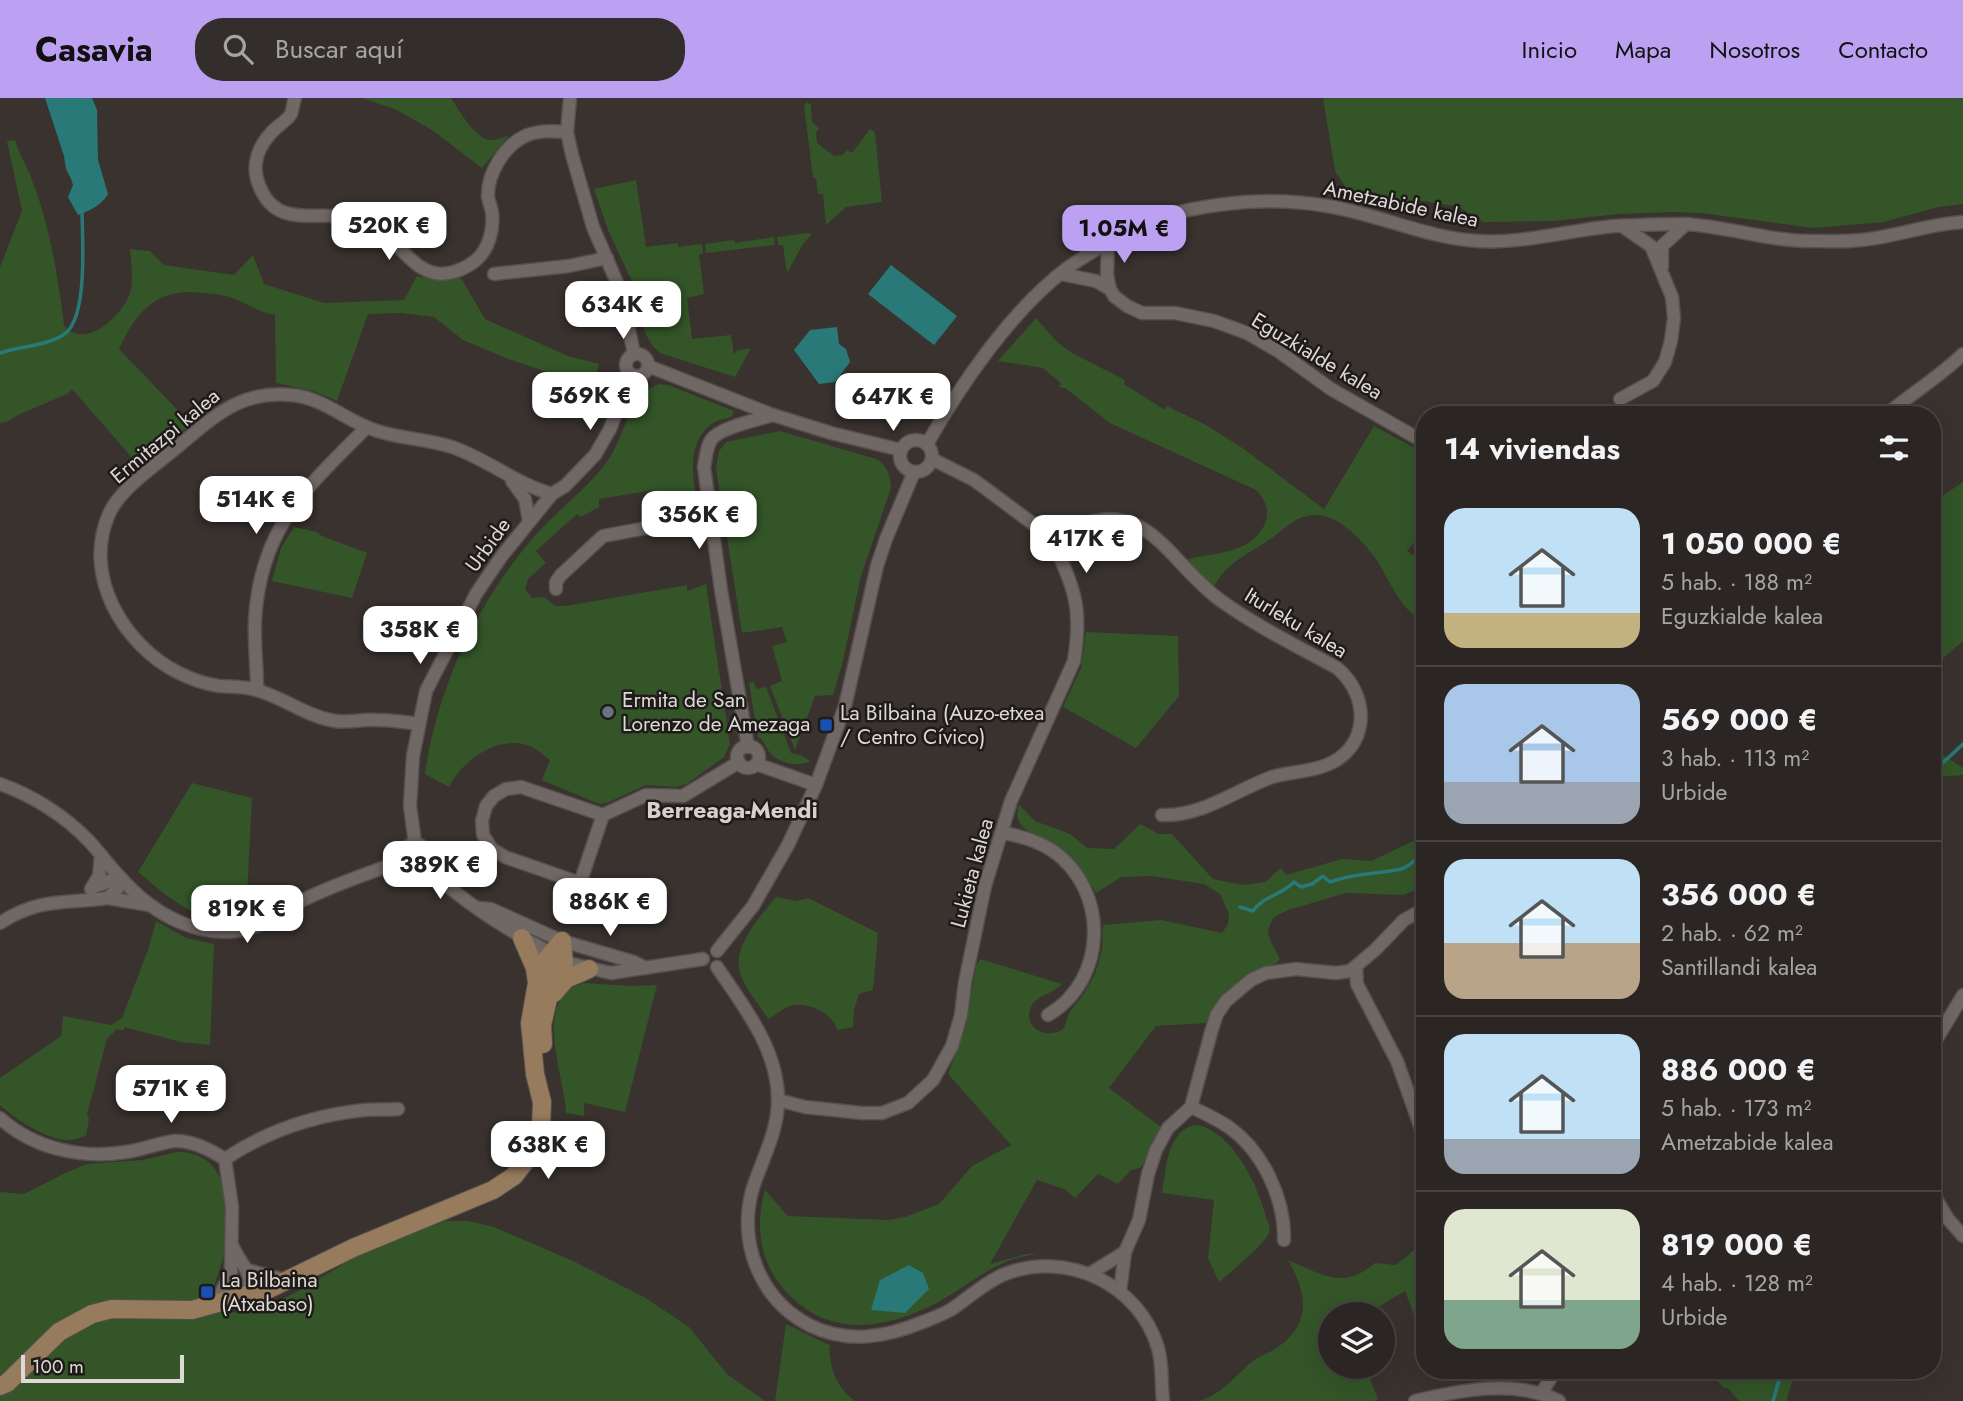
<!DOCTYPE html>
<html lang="es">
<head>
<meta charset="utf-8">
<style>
  :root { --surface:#2b2623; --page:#332e2b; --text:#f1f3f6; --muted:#a6a5a6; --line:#474341; --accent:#bca0f2 }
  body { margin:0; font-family:Jost,sans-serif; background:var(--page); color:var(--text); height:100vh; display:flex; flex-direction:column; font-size:26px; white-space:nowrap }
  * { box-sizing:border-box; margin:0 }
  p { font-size:23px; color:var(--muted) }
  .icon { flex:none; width:38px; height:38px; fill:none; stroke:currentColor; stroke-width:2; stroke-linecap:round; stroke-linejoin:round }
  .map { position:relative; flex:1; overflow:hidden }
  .drawer { position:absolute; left:1416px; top:308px; width:525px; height:973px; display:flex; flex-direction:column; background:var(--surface); border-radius:28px; box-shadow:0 7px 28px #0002,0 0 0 2px var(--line) }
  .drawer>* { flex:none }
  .buttons { position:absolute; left:1318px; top:1204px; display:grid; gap:14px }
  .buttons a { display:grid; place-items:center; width:77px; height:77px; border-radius:50%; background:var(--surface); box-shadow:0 7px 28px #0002,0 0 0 2px var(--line); font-size:35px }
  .scale { position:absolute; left:21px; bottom:18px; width:163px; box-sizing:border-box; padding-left:7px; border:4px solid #ded9d7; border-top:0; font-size:19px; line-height:24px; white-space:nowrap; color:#ded9d7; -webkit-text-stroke:5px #1e1b19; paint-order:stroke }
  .price { position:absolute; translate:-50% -60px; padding:0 16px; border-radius:14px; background:#fff; color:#222; font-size:23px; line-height:46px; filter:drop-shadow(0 2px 4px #0008) }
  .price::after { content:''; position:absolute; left:50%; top:42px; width:21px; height:16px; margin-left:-10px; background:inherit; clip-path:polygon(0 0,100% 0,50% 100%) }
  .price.on { background:var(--accent); color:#111 }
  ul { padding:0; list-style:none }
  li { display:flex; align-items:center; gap:21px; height:175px; padding:0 28px }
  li+li { border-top:2px solid var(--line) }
  li span { display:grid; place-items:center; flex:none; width:196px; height:140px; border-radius:21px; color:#555 }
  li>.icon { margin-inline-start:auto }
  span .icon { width:84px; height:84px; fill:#fffc; stroke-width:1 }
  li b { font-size:30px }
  h2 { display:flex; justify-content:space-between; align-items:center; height:84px; padding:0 28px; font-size:30px }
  header { display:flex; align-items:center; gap:42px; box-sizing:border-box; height:98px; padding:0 35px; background:var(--accent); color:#111 }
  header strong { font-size:33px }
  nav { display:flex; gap:38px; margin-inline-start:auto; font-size:24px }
  .search { width:490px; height:63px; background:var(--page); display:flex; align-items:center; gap:18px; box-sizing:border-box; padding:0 24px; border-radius:28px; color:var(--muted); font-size:26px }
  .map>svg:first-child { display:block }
  .green { fill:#335528 }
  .water { fill:#2a7979 }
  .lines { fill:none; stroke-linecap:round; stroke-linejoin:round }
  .stream { stroke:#2a7979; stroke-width:3.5 }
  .street-casing { stroke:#554f4d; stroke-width:15 }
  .secondary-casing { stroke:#554f4d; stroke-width:20 }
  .street { stroke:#706865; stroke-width:12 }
  .secondary { stroke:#967b5d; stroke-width:18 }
  .worship-dot { fill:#6b7280; stroke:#1e1b19; stroke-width:2.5 }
  .transit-dot { fill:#1a4fb4; stroke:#1e1b19; stroke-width:2.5 }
  .labels { text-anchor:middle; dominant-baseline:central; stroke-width:5; stroke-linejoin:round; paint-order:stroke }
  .street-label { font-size:21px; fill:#ded9d7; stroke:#1e1b19 }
  .poi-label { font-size:21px; fill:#ded9d7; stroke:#1e1b19; text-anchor:start }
  .neighbourhood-label { font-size:23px; font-weight:bold; fill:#d9cfcc; stroke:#1e1b19 }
</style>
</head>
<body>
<header>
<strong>Casavia</strong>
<div class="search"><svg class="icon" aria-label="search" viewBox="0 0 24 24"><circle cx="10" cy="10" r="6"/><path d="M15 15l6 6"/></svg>Buscar aquí</div>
<nav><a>Inicio</a><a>Mapa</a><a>Nosotros</a><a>Contacto</a></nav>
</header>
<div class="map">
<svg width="1963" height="1303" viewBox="0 0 1963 1303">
  <rect width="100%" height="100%" fill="#39322f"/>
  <g class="green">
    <path d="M 361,0 L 451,0 C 459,12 476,43 492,42 C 497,42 504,39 509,37 L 482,70 L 432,32 L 395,11 Z"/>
    <polygon points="1323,0 1963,0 1963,106 1938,109 1884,124 1813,130 1701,115 1673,114 1619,116 1553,123 1483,124 1459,109 1417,102 1399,108 1369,103 1350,96 1335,73"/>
    <polygon points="807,4 811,7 812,24 819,30 816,35 817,45 834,58 843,57 847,52 852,55 870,31 875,34 882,104 846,109 826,127 823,96 818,96 816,80 813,80 804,7"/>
    <path d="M 15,42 C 19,56 27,68 32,82 C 50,128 58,179 64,227 C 84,254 123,217 130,195 C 134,181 131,165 130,151 L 150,153 L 164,167 L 234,177 L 253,157 L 264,186 L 324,205 L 404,202 L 417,178 L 438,183 L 461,180 L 485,221 L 568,258 L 599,266 L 593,289 L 508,261 L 463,242 L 434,219 L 401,215 L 368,216 L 337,303 L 313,293 L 276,285 L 275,217 C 258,215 246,204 229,199 C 217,195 204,195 191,194 C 152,194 135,217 119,251 L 191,326 L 141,370 L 72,291 L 67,296 L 20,316 L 6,324 L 0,325 L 0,169 L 22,113 L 7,43 Z"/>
    <polygon points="636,82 646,149 678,145 678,149 702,146 703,156 699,156 704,196 687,200 692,241 731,237 734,256 737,253 749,250 750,252 735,279 660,255 652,247 645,235 636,192 608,132 594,91"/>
    <polygon points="808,135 812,136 803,146 787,175 783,147 778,147 777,139"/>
    <polygon points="774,139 775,147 706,155 705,146 734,142 735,145"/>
    <path d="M 1036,220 L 1057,244 L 1072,255 L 1125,282 L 1124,286 L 1165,312 L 1167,308 L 1206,327 L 1244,351 L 1324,411 L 1374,328 L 1424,355 L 1424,432 L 1407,453 L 1424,464 L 1424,525 C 1419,521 1412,517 1408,512 C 1393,496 1386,474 1373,457 C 1358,437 1331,409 1303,419 C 1291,423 1282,433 1272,440 C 1251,454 1226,465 1215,487 L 1212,488 L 1188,464 L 1188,461 C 1206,457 1231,455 1247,446 C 1268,432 1275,411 1256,392 L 1110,325 L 1065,290 L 1059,289 L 1061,285 L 1043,270 L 998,263 Z"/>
    <path d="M 659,286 L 668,287 L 734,313 L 731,319 C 726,321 720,321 715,324 C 684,342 693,385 699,413 L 656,419 L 659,418 L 654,392 L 599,401 L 599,409 L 581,419 L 577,416 L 536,453 L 546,465 L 528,481 L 525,491 L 532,500 L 544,499 L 555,508 L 566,508 L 687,487 L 687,493 L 706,486 L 730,646 L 724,659 L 687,686 L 676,689 L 646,687 L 607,705 L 599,706 L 542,682 L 550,662 C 543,657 536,650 527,647 C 495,638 463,662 449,689 L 425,676 C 437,591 476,507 532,441 C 555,414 585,393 606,365 C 622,343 627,313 642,294 Z"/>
    <path d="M 780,333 L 876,361 C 888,367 890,378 891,390 L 861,478 L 842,567 L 833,597 L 815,598 L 795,652 L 770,588 L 782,583 L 772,548 L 787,544 L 782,529 L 742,535 L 716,370 L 719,353 L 726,344 Z"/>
    <polygon points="1963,384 1963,543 1932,570 1932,405"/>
    <polygon points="294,429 317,434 322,438 367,455 352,500 272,483 281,450"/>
    <polygon points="1086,534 1178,538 1179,598 1136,650 1063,609 1081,570"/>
    <path d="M 754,584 L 756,591 L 766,589 L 791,655 L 801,657 L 810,663 C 799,669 782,666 772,657 C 766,652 766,644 758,639 L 749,585 Z"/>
    <polygon points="1932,626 1937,653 1963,670 1963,677 1934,679 1932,683"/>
    <path d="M 192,685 L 252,700 L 246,816 C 203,832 169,800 138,774 Z"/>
    <path d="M 1019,707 L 1035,723 L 1070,736 L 1087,750 L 1114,751 L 1140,726 L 1159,736 L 1172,736 L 1213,781 L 1243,787 L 1265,784 L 1281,770 L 1286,777 L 1342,761 L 1371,763 L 1424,738 L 1424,801 L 1419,791 L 1403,797 L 1346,795 L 1288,812 L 1273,820 L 1268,832 L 1270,842 L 1280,861 L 1277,865 C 1239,885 1227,883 1207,925 L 1156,928 L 1109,990 L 1161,1029 L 1148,1059 L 1140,1070 L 1131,1072 L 1118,1086 L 1098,1076 L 1075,1100 L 1064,1091 L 1037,1082 L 990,1166 L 1027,1156 L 1038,1156 C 995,1160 974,1185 938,1204 C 884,1233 825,1241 782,1189 C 759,1161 755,1126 765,1092 L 788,1118 L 889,1122 L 905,1119 L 939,1106 L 972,1068 L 1011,1047 L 948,976 L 966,927 L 976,868 L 980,861 L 1062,886 C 1053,896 1037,897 1031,909 C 1022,931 1049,943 1064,930 L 1070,913 L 1083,897 L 1095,876 L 1102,852 L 1103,827 L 1161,822 L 1222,835 L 1228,826 L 1229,816 L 1220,796 L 1204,786 L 1151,778 L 1121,779 L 1096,795 C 1084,775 1072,757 1052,745 C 1043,739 1029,736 1022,728 C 1017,722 1016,714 1019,707 Z"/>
    <path d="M 776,799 L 797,803 L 808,800 L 878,835 L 873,892 L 859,896 L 854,912 L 853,929 L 837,932 C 833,916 811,905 794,907 C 786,908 776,917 768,921 C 760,908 747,893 741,878 C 730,850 760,819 776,799 Z"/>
    <path d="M 156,823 L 186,840 L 214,846 L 210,947 L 181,944 L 124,929 L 124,932 L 117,931 L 107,941 L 87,1017 L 89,1021 L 86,1038 C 81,1039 75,1042 70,1042 C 48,1043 15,1021 0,1007 L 0,980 L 61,938 L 63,918 L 111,927 L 122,920 L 149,849 Z"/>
    <path d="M 584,885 L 632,888 L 657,887 L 625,1014 L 584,1005 L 584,1018 L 566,1015 C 565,979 530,899 584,885 Z"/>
    <path d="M 1198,1027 C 1233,1035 1258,1087 1266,1119 C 1268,1124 1271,1130 1269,1135 C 1264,1147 1229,1175 1219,1184 L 1208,1160 L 1214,1102 L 1162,1095 C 1166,1072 1167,1029 1198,1027 Z"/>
    <path d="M 177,1054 C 229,1053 231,1111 225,1150 C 222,1173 208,1191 214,1214 L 217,1215 L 243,1214 L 261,1210 L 295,1195 L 362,1155 L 445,1123 L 468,1123 L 494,1129 L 573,1163 L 644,1199 L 689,1229 L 727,1276 L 765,1303 L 0,1303 L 0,1094 L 24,1096 L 67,1074 L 87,1066 L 143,1062 Z"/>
    <path d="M 1424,1144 L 1424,1243 L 1405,1193 L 1366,1216 L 1330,1216 L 1330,1269 L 1365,1269 L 1378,1301 L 1374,1303 L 1197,1303 C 1222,1298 1235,1277 1254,1262 C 1262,1257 1271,1254 1278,1249 C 1313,1225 1306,1193 1288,1162 C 1322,1176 1342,1193 1375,1165 L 1396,1167 Z"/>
    <path d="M 786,1226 L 831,1248 L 829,1250 C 831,1272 836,1289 855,1303 L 775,1303 Z"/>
    <polygon points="1707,1272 1748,1272 1758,1281 1763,1272 1796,1272 1786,1303 1739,1303 1728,1290 1724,1290"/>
  </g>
  <g class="water">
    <path d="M 45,0 L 92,0 L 97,12 L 98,62 L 108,96 C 102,107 89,113 78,117 L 68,99 L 73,87 L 71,81 L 66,71 L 64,58 Z"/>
    <polygon points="891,167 957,218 934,247 868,196"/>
    <polygon points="837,229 839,246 846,251 850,264 835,284 819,286 794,252 810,232"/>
    <polygon points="909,1167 923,1175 929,1191 905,1215 871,1212 880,1182"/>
  </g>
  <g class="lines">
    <g class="stream">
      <path d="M 0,255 C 20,248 46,248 63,237 C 89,222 82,139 82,112"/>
      <polyline points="1932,675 1963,646"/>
      <path d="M 1240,809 L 1253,813 C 1263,798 1282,797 1294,784 L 1301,789 L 1312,786 L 1323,778 L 1330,784 C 1353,775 1377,776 1401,771 C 1410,769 1415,760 1424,757"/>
      <polyline points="1773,1303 1782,1272"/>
    </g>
    <g class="street-casing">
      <g id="street">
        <path d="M 295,0 C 293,5 293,11 291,16 C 288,21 281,26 276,30 C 260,45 250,65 259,87 C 277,135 322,109 357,122 C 369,127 383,136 393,144 C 407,156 416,171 435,175 C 448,178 465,171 475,163 C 489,152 494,131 492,114 C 491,109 489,104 488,99 C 487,76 504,48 525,38 C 539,32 553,33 567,34"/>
        <polyline points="570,0 567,34 572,57 593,129 621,194 634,256"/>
        <polyline points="1108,145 1107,177 1110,191"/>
        <polyline points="1662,169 1662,148 1685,127"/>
        <polyline points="494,176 569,168 607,160"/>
        <polyline points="1061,176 1096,183 1110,191 1114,198 1127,208 1142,215 1175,215 1214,223 1247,235 1278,253 1331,291 1424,344"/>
        <circle cx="637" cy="267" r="11"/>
        <polyline points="648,268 773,317 831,335 901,352"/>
        <polyline points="1620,301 1653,283 1665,264 1671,243 1674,220 1672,199 1651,148 1622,128"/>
        <path d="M 1886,317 C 1912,295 1938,280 1963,256"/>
        <circle cx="916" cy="358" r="16"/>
        <path d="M 927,346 C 961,286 1011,213 1066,171 C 1089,154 1141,125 1167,117 C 1218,104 1275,99 1327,108 C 1378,116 1426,140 1478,143 C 1524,146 1569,132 1615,128 C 1638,127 1662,126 1684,126 C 1726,128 1768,143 1810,143 C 1826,143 1844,144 1861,142 C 1895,139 1928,126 1963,124"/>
        <polyline points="932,361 974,382 1044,434"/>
        <polyline points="512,383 525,401 529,423"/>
        <circle cx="1053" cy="440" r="11"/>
        <path d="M 1062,435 C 1145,391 1165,461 1220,502 C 1256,528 1297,548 1337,570 C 1371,598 1370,652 1324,668 C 1307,674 1289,674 1272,679 C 1236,692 1201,719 1162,717"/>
        <polyline points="556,491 556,484 561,477 603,438 711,418"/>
        <path d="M 257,592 C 257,569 254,545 255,522 C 260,430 306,390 367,329"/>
        <path d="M 419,626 C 405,624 391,622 377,622 C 363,621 348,625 335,623 C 305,618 283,599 256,592 C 244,588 231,589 219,588 C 206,586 191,581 179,575 C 123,547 82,477 109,416 C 120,390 159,365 181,346 C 217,316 242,292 292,297 C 322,300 343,320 369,330 C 395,341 425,340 452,349 C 487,361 516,386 552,396"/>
        <circle cx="748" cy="659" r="11"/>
        <path d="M 748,649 L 721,492 L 704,369 C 706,360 706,350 711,342 C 720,329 758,322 773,317"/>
        <polyline points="756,666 816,687"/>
        <path d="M 0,686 C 32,697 65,718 89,743 C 100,755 109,768 120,779 C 154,818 205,846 257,828 C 273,823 288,810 303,802 C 335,786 369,775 402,763"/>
        <polyline points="603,717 580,785 505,759 492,751 483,737 482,723 486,708 494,698 506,691 521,689 603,717 646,697 683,698 739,664"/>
        <path d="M 1003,735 C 1021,738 1038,743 1053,753 C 1109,792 1108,882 1048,917"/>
        <polyline points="415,745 410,708 413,658 426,593 476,496 501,459 552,396 565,388 595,357 610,331 631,277"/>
        <circle cx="415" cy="759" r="13"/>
        <path d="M 425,767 C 460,803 507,831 550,855"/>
        <polyline points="91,791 99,778 101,757"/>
        <polyline points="108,800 149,807"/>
        <polyline points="479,810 491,811 562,843 634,864 646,870"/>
        <path d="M 0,825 C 40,799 65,806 108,800 L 117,791 L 120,779 L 93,789"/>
        <polyline points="717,853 753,808 788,747 816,687 845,608 877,468 886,441 914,374"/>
        <polyline points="564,864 611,875 703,861"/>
        <polyline points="1356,868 1357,886 1397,963 1424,1039"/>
        <path d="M 717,869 C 744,909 778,951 778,1002 C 778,1035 761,1063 752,1093 C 738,1147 761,1203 811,1228 C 849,1246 886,1239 923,1224 C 933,1220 944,1216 952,1211 C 970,1199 985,1184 1005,1176 C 1067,1152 1139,1186 1158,1250 C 1163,1268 1161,1285 1163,1303"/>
        <polyline points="1932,949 1963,897"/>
        <path d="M 778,1002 L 805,1009 L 862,1015 L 882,1015 L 908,1005 L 933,982 L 952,948 L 961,917 L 965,884 L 985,788 L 1011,703 L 1074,563 C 1082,512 1076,496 1056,450"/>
        <path d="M 1191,1009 C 1204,1015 1219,1022 1230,1030 C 1263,1054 1285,1101 1284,1142"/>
        <path d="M 0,1020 C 34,1051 82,1061 126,1054 C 142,1052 158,1045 174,1043 C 192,1042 210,1052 225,1061 L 232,1109 L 231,1175 L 215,1206"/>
        <path d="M 225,1061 C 267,1033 314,1017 365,1012 C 376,1011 387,1012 398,1011"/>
        <polyline points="1932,1094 1948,1121 1963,1138"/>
        <path d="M 233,1149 C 242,1169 253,1172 248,1197"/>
        <polyline points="247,1172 285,1182"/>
        <polyline points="1091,1175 1125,1154"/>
        <polyline points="1120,1194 1125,1154 1139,1122 1148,1076 1156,1052 1168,1030 1191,1009 1212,931 1217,916 1226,903 1251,882 1266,875 1296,871 1336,875 1350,873 1375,852 1404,822 1424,811"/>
        <polyline points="1651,1272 1659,1274 1673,1272"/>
        <polyline points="1542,1294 1556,1272"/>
        <path d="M 1415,1303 C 1459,1292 1516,1281 1559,1303"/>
      </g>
    </g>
    <g class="secondary-casing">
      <g id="secondary">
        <polyline points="522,840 535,870 537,885"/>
        <polyline points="554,895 566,881 589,871"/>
        <polyline points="543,946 542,927 551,888 564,864 562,843"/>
        <polyline points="0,1288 7,1285 59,1234 92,1216 112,1211 192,1212 269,1191 353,1150 493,1092 514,1078 532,1055 541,1030 542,1004 535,976 530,925 537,885 545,863 562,843"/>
      </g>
    </g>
    <use href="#street" class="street"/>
    <use href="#secondary" class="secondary"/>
  </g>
  <circle class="worship-dot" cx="608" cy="614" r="7"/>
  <g class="transit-dot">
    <rect x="819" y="620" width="14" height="14" rx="3.5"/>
    <rect x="200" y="1187" width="14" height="14" rx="3.5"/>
  </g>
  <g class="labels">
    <g class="street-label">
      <text transform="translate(1401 106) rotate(12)">Ametzabide kalea</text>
      <text transform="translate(1317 258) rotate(31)">Eguzkialde kalea</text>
      <text transform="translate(165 338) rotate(-40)">Ermitazpi kalea</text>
      <text transform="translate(488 447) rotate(-54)">Urbide</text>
      <text transform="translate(1296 525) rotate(31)">Iturleku kalea</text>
      <text transform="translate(972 775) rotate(-75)">Lukieta kalea</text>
    </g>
    <g class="poi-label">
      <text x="622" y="602">Ermita de San<tspan x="622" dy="24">Lorenzo de Amezaga</tspan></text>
      <text x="840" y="615">La Bilbaina (Auzo-etxea<tspan x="840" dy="24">/ Centro Cívico)</tspan></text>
      <text x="221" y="1182">La Bilbaina<tspan x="221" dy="24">(Atxabaso)</tspan></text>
    </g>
    <g class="neighbourhood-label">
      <text x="732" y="712">Berreaga-Mendi</text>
    </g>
  </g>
</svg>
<div class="buttons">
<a><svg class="icon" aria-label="layers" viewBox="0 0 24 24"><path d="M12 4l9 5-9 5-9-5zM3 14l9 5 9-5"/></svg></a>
</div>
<div class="scale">100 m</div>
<b class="price" style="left:389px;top:164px">520K €</b>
<b class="price on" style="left:1124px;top:167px">1.05M €</b>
<b class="price" style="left:623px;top:243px">634K €</b>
<b class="price" style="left:590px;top:334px">569K €</b>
<b class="price" style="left:893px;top:335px">647K €</b>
<b class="price" style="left:256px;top:438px">514K €</b>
<b class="price" style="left:699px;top:453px">356K €</b>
<b class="price" style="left:1086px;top:477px">417K €</b>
<b class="price" style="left:420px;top:568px">358K €</b>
<b class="price" style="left:440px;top:803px">389K €</b>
<b class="price" style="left:610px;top:840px">886K €</b>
<b class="price" style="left:247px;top:847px">819K €</b>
<b class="price" style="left:171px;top:1027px">571K €</b>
<b class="price" style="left:548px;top:1083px">638K €</b>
<section class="drawer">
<h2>14 viviendas<svg class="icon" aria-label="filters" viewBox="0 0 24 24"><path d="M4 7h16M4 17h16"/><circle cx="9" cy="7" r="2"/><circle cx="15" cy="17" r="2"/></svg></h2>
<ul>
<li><span style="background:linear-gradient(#bfe0f5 75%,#c2b280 0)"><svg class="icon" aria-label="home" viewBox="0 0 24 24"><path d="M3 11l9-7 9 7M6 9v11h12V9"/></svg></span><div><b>1 050 000 €</b><p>5 hab. · 188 m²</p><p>Eguzkialde kalea</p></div></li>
<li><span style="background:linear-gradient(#a9c7e8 70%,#9aa5b1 0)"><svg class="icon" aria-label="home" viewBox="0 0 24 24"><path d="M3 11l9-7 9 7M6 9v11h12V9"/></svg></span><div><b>569 000 €</b><p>3 hab. · 113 m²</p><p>Urbide</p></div></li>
<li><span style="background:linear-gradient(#bfe0f5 60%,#b9a48a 0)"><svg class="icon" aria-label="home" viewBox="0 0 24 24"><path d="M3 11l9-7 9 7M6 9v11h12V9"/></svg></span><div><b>356 000 €</b><p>2 hab. · 62 m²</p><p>Santillandi kalea</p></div></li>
<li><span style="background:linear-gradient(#bfe0f5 75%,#9aa5b1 0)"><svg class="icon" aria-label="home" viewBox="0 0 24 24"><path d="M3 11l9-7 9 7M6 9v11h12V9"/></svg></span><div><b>886 000 €</b><p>5 hab. · 173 m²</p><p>Ametzabide kalea</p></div></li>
<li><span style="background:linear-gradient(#dfe7d0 65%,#7fa58c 0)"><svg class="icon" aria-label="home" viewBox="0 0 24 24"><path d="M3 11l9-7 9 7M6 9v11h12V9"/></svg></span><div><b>819 000 €</b><p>4 hab. · 128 m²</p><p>Urbide</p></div></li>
</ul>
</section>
</div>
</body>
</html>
